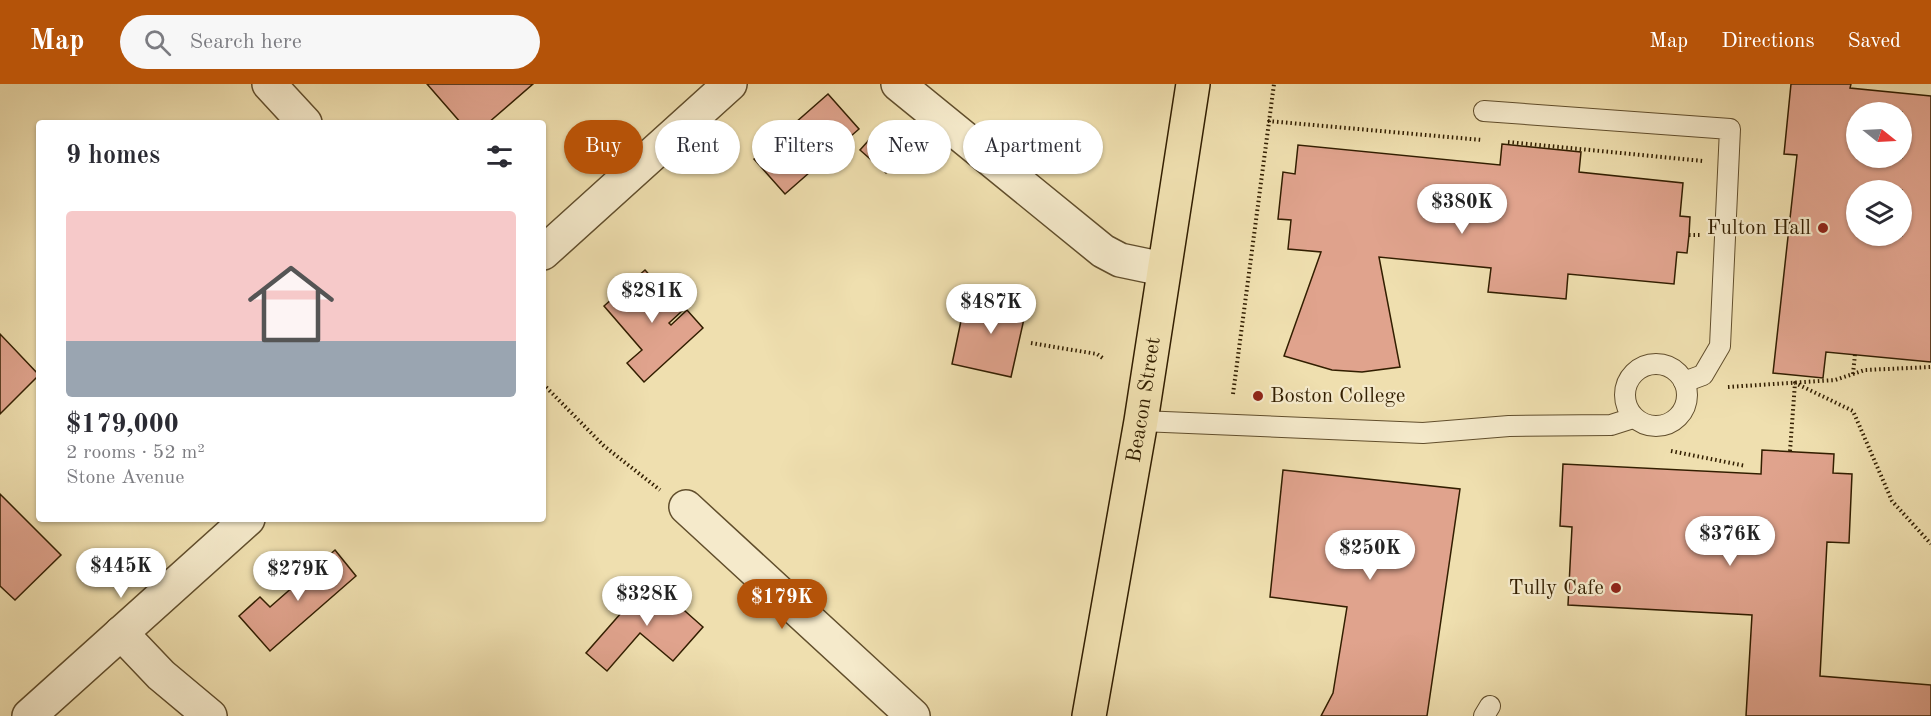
<!DOCTYPE html>
<html lang="en">
<head>
<meta charset="utf-8">
<style>
  :root { --surface:#fff; --page:#f7f7f7; --text:#2b2b33; --muted:#7c7c81; --line:#e1e1e2; --accent:#b45309 }
  body { margin:0; font-family:"Old Standard TT",serif; background:var(--page); color:var(--text); height:100vh; display:flex; flex-direction:column; font-size:22px; white-space:nowrap }
  * { box-sizing:border-box; margin:0 }
  p { font-size:20px; color:var(--muted) }
  .icon { flex:none; width:33px; height:33px; fill:none; stroke:currentColor; stroke-width:2; stroke-linecap:round; stroke-linejoin:round }
  .map { position:relative; flex:1; overflow:hidden }
  .sheet { position:absolute; left:36px; top:36px; width:510px; height:402px; display:flex; flex-direction:column; background:var(--surface); border-radius:6px; box-shadow:0 2px 4px #0004 }
  .sheet>* { flex:none }
  .top-card { position:absolute; left:564px; top:36px; width:570px; height:54px; display:flex; gap:12px }
  .needle { width:39px; rotate:108deg }
  .fabs { position:absolute; left:1846px; top:18px; display:grid; gap:12px }
  .fabs a { display:grid; place-items:center; width:66px; height:66px; border-radius:50%; background:var(--surface); box-shadow:0 2px 4px #0004; font-size:30px }
  .price { position:absolute; translate:-50% -51px; padding:0 14px; border-radius:21px; background:#fff; color:#222; font-size:20px; line-height:39px; filter:drop-shadow(0 2px 3px #0008) }
  .price::after { content:''; position:absolute; left:50%; top:36px; width:18px; height:14px; margin-left:-9px; background:inherit; clip-path:polygon(0 0,100% 0,50% 100%) }
  .price.current { background:var(--accent); color:#fff }
  ul { padding:0; list-style:none }
  li { display:grid; align-content:center; gap:12px; height:318px; padding:0 30px }
  li+li { border-top:2px solid var(--line) }
  li span { display:grid; place-items:center; height:186px; border-radius:6px; color:#555 }
  li>.icon { margin-inline-start:auto }
  span .icon { width:108px; height:108px; fill:#fffc; stroke-width:1 }
  li b { font-size:26px }
  h2 { display:flex; justify-content:space-between; align-items:center; height:72px; padding:0 30px; font-size:26px }
  .pill { padding:0 21px; border-radius:27px; background:var(--surface); box-shadow:0 2px 4px #0004; font-size:21px; line-height:54px }
  .pill.current { background:var(--accent); color:#fff }
  header { display:flex; align-items:center; gap:36px; box-sizing:border-box; height:84px; padding:0 30px; background:var(--accent); color:#fff }
  header strong { font-size:28px }
  nav { display:flex; gap:33px; margin-inline-start:auto; font-size:21px }
  .search { width:420px; height:54px; background:var(--page); display:flex; align-items:center; gap:15px; box-sizing:border-box; padding:0 21px; border-radius:33px; color:var(--muted); font-size:22px }
  .map>svg:first-child { display:block }
  .building { fill:#e0a38d; stroke:#321e00; stroke-width:1.5; fill-rule:evenodd }
  .lines { fill:none; stroke-linecap:round; stroke-linejoin:round }
  .service-casing { stroke:#614e2c; stroke-width:22 }
  .minor-casing { stroke:#614e2c; stroke-width:36 }
  .primary-casing { stroke:#321e00; stroke-width:36 }
  .path { stroke:#321e00; stroke-width:4; stroke-dasharray:1.5 3; stroke-linecap:butt }
  .service { stroke:#f5eacb; stroke-width:20 }
  .minor { stroke:#f5eacb; stroke-width:33 }
  .primary { stroke:#efdfaf; stroke-width:33 }
  .poi-dot { fill:#8f2418; stroke:#f5eacb; stroke-width:2 }
  .labels { text-anchor:middle; dominant-baseline:central; stroke-width:4.5; stroke-linejoin:round; paint-order:stroke }
  .poi-label { font-size:21px; fill:#321e00; stroke:#f5eacb; text-anchor:end }
  .street-label { font-size:21px; fill:#321e00; stroke:#f5eacb }
</style>
</head>
<body>
<header>
<strong>Map</strong>
<div class="search"><svg class="icon" aria-label="search" viewBox="0 0 24 24"><circle cx="10" cy="10" r="6"/><path d="M15 15l6 6"/></svg>Search here</div>
<nav><a>Map</a><a>Directions</a><a>Saved</a></nav>
</header>
<div class="map">
<svg width="1931" height="632" viewBox="0 0 1931 632">
  <rect width="100%" height="100%" fill="#efdfaf"/>
  <filter id="stains"><feTurbulence type="fractalNoise" baseFrequency=".00333" numOctaves="4"/><feColorMatrix values="0 0 0 0 .2 0 0 0 0 .09 0 0 0 0 .02 0 0 0 .5 -.17"/></filter>
  <radialGradient id="worn" r=".72"><stop offset=".6" stop-color="#630" stop-opacity="0"/><stop offset="1" stop-color="#630" stop-opacity=".3"/></radialGradient>
  <g class="building">
    <polygon points="427,0 533,0 488,39 461,39"/>
    <path d="M 1791,0 L 1851,0 L 1850,4 L 1931,12 L 1931,278 L 1826,268 L 1823,294 L 1773,289 L 1797,71 L 1784,70 ZM 1857,28 L 1902,28 L 1902,74 L 1857,74 ZM 1857,106 L 1902,106 L 1902,152 L 1857,152 Z"/>
    <polygon points="828,10 859,45 785,110 754,75"/>
    <polygon points="878,46 904,68 886,89 860,66"/>
    <polygon points="1502,60 1581,68 1579,88 1683,99 1680,132 1690,133 1689,151 1687,169 1677,168 1674,200 1568,190 1566,215 1488,208 1491,184 1379,173 1400,283 1362,288 1332,286 1284,272 1321,168 1288,165 1291,136 1278,135 1283,88 1295,90 1298,61 1500,81"/>
    <polygon points="645,186 682,227 669,239 671,241 687,226 703,244 644,298 627,279 642,266 604,222"/>
    <polygon points="982,207 1028,217 1011,293 952,280 962,232 976,235"/>
    <polygon points="0,250 39,291 0,330"/>
    <polygon points="1762,366 1834,370 1833,389 1852,390 1849,459 1827,458 1820,592 1931,601 1931,632 1746,632 1752,531 1568,521 1572,443 1560,442 1563,380 1761,390"/>
    <polygon points="1283,386 1460,405 1427,632 1321,632 1333,609 1347,523 1270,513"/>
    <polygon points="0,410 61,471 15,516 0,502"/>
    <polygon points="335,466 356,492 270,567 239,532 260,513 270,523"/>
    <polygon points="650,496 703,543 673,577 640,549 607,587 586,569"/>
  </g>
  <g class="lines">
    <g class="service-casing">
      <g id="service">
        <polyline points="1484,27 1730,45 1720,262 1703,291 1684,298"/>
        <circle cx="1656" cy="311" r="31"/>
        <polyline points="1141,337 1423,349 1509,342 1611,341 1633,334"/>
        <polyline points="1484,632 1490,622"/>
      </g>
    </g>
    <g class="minor-casing">
      <g id="minor">
        <polyline points="269,0 305,39"/>
        <polyline points="898,0 1103,167 1120,176 1163,185"/>
        <polyline points="543,169 730,0"/>
        <polyline points="686,423 913,632"/>
        <polyline points="121,549 161,591 210,632"/>
        <polyline points="29,632 248,435"/>
      </g>
    </g>
    <g class="primary-casing">
      <g id="primary">
        <path id="s1" d="M 1089,632 L 1141,337 L 1193,0"/>
      </g>
    </g>
    <g class="path">
      <polyline points="1268,37 1482,56"/>
      <polyline points="1508,58 1703,77"/>
      <polyline points="1689,151 1700,151"/>
      <polyline points="1031,259 1097,270 1104,275"/>
      <polyline points="1853,290 1855,270"/>
      <polyline points="543,300 604,362 660,406"/>
      <polyline points="1728,303 1835,296 1865,286 1931,283"/>
      <polyline points="1233,310 1274,0"/>
      <polyline points="1671,367 1746,382"/>
      <polyline points="1790,367 1795,299 1853,327 1892,417 1931,460"/>
    </g>
    <use href="#service" class="service"/>
    <use href="#minor" class="minor"/>
    <use href="#primary" class="primary"/>
  </g>
  <g class="poi-dot">
    <circle cx="1823" cy="144" r="6"/>
    <circle cx="1258" cy="312" r="6"/>
    <circle cx="1616" cy="504" r="6"/>
  </g>
  <g class="labels">
    <g class="poi-label">
      <text x="1811" y="144">Fulton Hall</text>
      <text x="1270" y="312" text-anchor="start">Boston College</text>
      <text x="1604" y="504">Tully Cafe</text>
    </g>
    <g class="street-label">
      <text stroke="none"><textPath href="#s1" startOffset="321">Beacon Street</textPath></text>
    </g>
  </g>
  <rect width="100%" height="100%" filter="url(#stains)"/>
  <rect width="100%" height="100%" fill="url(#worn)"/>
</svg>
<div class="fabs">
<a><svg class="needle" viewBox="-14 -14 28 28"><path d="M0-13l5 13h-10z" fill="#e53935"/><path d="M0 13l5-13h-10z" fill="#7c7c81"/></svg></a>
<a><svg class="icon" aria-label="layers" viewBox="0 0 24 24"><path d="M12 4l9 5-9 5-9-5zM3 14l9 5 9-5"/></svg></a>
</div>
<b class="price" style="left:1462px;top:151px">$380K</b>
<b class="price" style="left:652px;top:240px">$281K</b>
<b class="price" style="left:991px;top:251px">$487K</b>
<b class="price" style="left:1730px;top:483px">$376K</b>
<b class="price" style="left:1370px;top:497px">$250K</b>
<b class="price" style="left:121px;top:515px">$445K</b>
<b class="price" style="left:298px;top:518px">$279K</b>
<b class="price" style="left:647px;top:543px">$328K</b>
<b class="price current" style="left:782px;top:546px">$179K</b>
<div class="top-card">
<a class="pill current">Buy</a>
<a class="pill">Rent</a>
<a class="pill">Filters</a>
<a class="pill">New</a>
<a class="pill">Apartment</a>
</div>
<section class="sheet">
<h2>9 homes<svg class="icon" aria-label="filters" viewBox="0 0 24 24"><path d="M4 7h16M4 17h16"/><circle cx="9" cy="7" r="2"/><circle cx="15" cy="17" r="2"/></svg></h2>
<ul>
<li><span style="background:linear-gradient(#f6c9c9 70%,#9aa5b1 0)"><svg class="icon" aria-label="home" viewBox="0 0 24 24"><path d="M3 11l9-7 9 7M6 9v11h12V9"/></svg></span><div><b>$179,000</b><p>2 rooms · 52 m²</p><p>Stone Avenue</p></div></li>
</ul>
</section>
</div>
</body>
</html>
